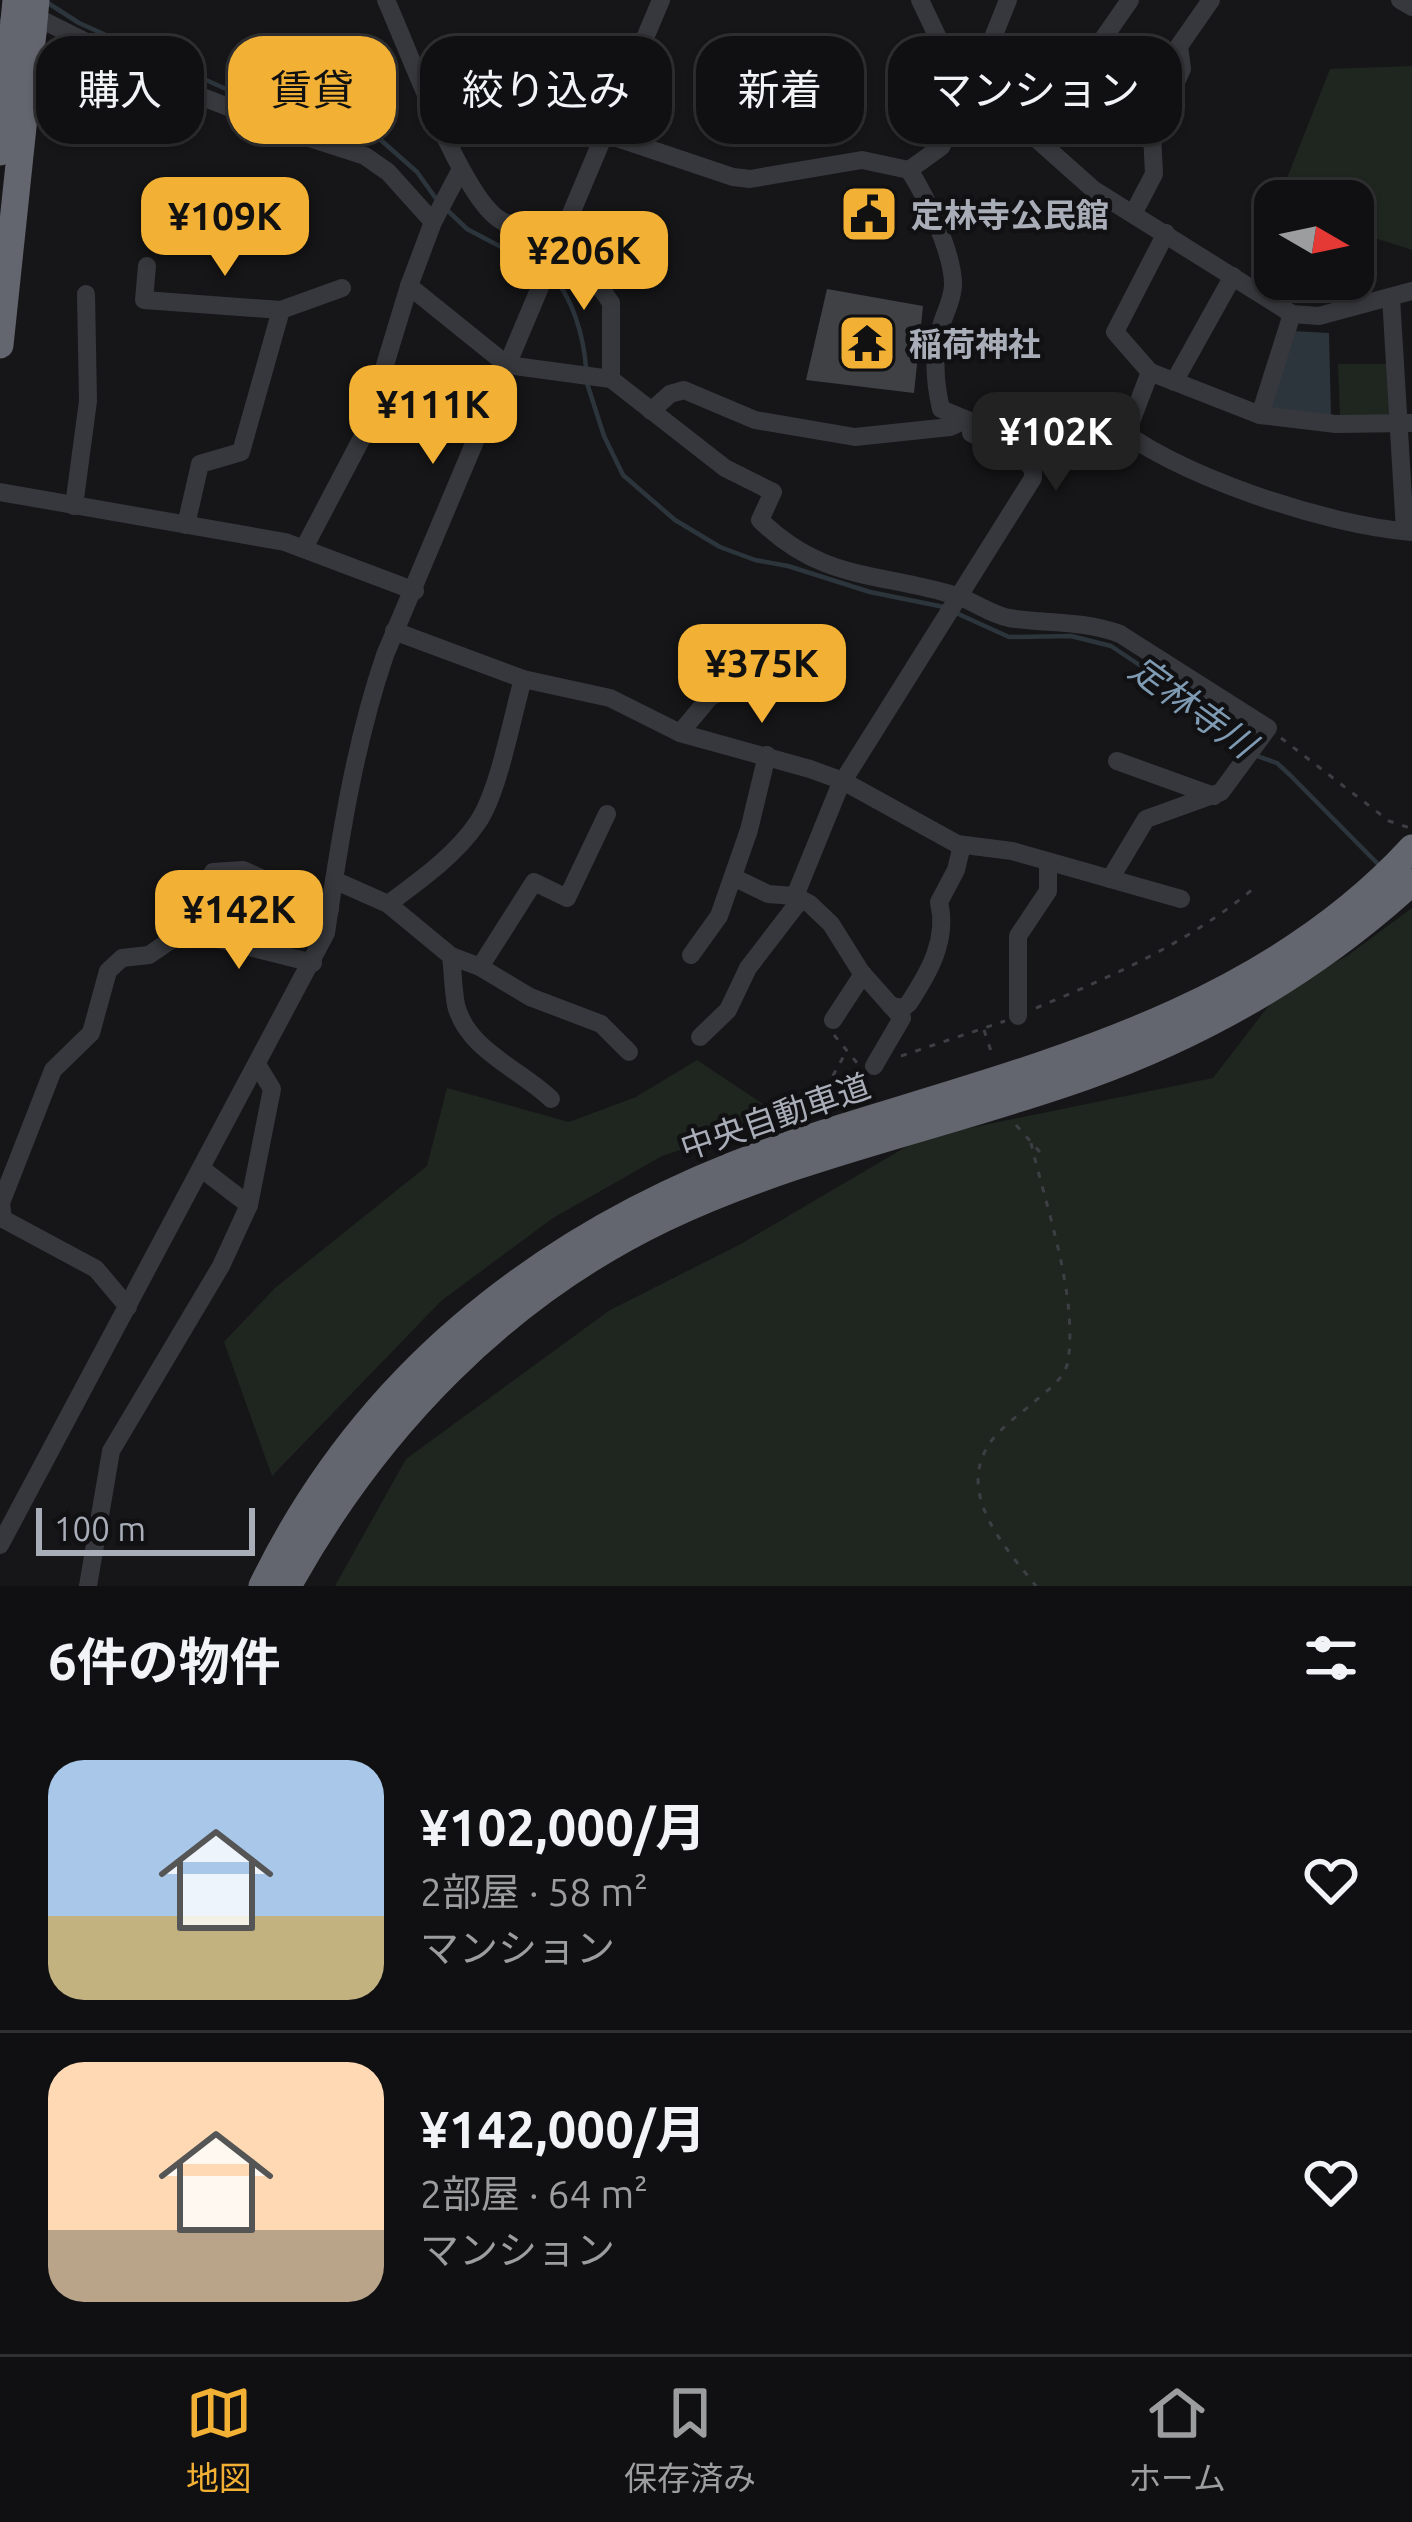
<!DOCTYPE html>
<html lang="ja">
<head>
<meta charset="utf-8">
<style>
  :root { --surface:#101012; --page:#1e1e20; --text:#f1f3f6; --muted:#9c9d9f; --line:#303032; --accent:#f2b134 }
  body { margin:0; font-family:Ubuntu,"Noto Sans JP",sans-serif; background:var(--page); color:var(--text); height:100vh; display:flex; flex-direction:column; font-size:45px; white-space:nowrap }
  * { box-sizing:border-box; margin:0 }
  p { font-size:39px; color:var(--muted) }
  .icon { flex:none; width:66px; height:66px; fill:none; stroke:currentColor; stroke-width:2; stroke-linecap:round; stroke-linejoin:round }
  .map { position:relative; height:1586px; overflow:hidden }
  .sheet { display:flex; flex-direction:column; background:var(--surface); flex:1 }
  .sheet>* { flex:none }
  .hud { position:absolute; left:36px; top:36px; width:1341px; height:108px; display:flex; gap:24px }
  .needle { width:78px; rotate:99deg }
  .buttons { position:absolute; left:1254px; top:180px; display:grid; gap:24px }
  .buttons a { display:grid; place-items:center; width:120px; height:120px; border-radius:24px; background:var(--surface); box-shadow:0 3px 9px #0004,0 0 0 3px var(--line); font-size:60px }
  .scale { position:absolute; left:36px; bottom:30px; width:219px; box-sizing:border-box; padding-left:12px; border:6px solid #a8adb8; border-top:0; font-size:33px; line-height:42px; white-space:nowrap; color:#a8adb8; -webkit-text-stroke:9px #111113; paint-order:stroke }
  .price { position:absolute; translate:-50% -102px; padding:0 27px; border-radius:24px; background:var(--accent); color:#111; font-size:39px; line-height:78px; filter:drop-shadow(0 3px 6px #0008) }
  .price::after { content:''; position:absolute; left:50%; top:72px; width:36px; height:27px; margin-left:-18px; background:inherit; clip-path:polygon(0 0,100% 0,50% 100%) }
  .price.current { background:#222; color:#fff }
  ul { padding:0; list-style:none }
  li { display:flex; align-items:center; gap:36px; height:300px; padding:0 48px }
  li+li { border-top:3px solid var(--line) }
  li span { display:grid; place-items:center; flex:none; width:336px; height:240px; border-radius:36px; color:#555 }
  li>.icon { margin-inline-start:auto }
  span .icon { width:144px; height:144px; fill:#fffc; stroke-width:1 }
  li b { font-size:51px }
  h2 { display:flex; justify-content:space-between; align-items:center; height:144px; padding:0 48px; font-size:51px }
  .chip { padding:0 42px; border-radius:36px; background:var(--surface); box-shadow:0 3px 9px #0004,0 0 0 3px var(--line); font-size:42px; line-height:108px }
  .chip.current { background:var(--accent); color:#111 }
  .menu { display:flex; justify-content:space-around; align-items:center; height:168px; border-top:3px solid var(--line); background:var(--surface); font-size:33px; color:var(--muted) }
  .menu a { display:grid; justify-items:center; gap:6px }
  .menu .current { color:var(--accent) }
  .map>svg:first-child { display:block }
  .green { fill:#1e261f }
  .water { fill:#2c353c }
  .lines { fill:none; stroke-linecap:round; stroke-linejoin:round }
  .stream { stroke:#2c353c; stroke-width:4.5 }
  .building { fill:#404145 }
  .path { stroke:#3d3f44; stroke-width:3; stroke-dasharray:6 9; stroke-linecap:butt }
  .minor { stroke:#37383d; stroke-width:18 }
  .highway { stroke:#63666e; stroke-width:27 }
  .highway-bridge { stroke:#63666e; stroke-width:27 }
  .labels { text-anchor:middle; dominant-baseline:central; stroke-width:9; stroke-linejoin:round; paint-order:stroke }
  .poi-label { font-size:33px; font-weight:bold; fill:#a8adb8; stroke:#111113; text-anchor:start }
  .street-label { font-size:33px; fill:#a8adb8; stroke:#111113 }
  .water-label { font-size:36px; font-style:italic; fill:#7f9bb3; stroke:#111113 }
</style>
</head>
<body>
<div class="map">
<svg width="1412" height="1586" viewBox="0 0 1412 1586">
  <rect width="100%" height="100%" fill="#161618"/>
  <g class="green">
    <polygon points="1412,66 1412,250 1353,231 1353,201 1278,201 1330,69"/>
    <polygon points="1338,364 1389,364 1392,419 1340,415"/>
    <polygon points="1412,908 1412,1586 335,1586 406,1459 610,1310 739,1245 921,1138 1213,1078 1280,991 1347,956"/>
    <polygon points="697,1060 781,1116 662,1156 553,1218 441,1301 272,1476 224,1342 275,1288 427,1166 447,1088 569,1122 636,1097"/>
  </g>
  <polygon class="water" points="1293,331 1329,333 1331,416 1267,411"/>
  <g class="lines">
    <g class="stream">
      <polyline points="48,3 79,23 226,89 374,134 417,172 437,200"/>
      <polyline points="445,208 467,229 541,268"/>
      <path d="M 550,275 C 573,295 584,339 586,368"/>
      <polyline points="586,380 604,436 623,475 675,520 720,547 755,560 788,566 870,592 944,607"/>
      <polyline points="954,612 1009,637 1071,636 1111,646 1165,682 1247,752"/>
      <polyline points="1257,756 1277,763 1290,775 1377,863"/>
    </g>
  </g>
  <polygon class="building" points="827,289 923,306 914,393 806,380"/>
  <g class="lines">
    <g class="path">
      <polyline points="1281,738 1389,821 1410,828"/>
      <path d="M 1036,1008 C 1113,976 1190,942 1254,888"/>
      <polyline points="984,1030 993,1057"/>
      <polyline points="834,1035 858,1064"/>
      <polyline points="901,1056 1005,1021"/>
      <polyline points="812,1097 830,1081 846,1052"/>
      <polyline points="1016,1125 1040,1152"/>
      <path d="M 1031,1143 C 1046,1207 1078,1296 1068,1361 C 1065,1379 1046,1391 1033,1403 C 1020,1414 1003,1426 992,1440 C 953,1492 1005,1547 1036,1586"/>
    </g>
    <g class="minor">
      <path d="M 386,0 C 408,49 459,188 496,217 C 510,229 533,227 549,236 C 564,246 600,285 611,303 L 611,379"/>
      <polyline points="920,0 949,61 1094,190 1292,314 1319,316 1412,291"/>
      <polyline points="1400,0 1412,7"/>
      <polyline points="28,13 177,87 297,134 365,156 388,172 433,222"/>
      <polyline points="1096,49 1130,0"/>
      <polyline points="1024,129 1062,78"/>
      <path d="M 602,133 L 733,177 L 750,179 L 862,160 L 909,170 C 926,196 954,255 953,286 C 952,300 946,311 942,323 C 933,353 934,379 941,409 L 987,428 L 1022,423 L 1109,421 C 1176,476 1325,525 1412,532"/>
      <polyline points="909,170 941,147 974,85 1008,0"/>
      <polyline points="1133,214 1154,174 1152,134 1182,69 1179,46 1211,0"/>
      <polyline points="1166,233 1115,332 1150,372 1260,415 1336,424 1412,423"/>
      <polyline points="147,266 144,300 281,310"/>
      <path d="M 409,286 L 507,365 L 611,379 L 725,468 L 773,492 L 760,520 C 823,582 880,572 957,596 C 975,602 990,614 1009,618 C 1047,624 1083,620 1120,634 L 1268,728 L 1221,792 L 1146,819 L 1110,879"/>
      <polyline points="1391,297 1405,531"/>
      <polyline points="1174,382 1233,276"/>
      <polyline points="651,411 670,394 684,390 755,420 855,437 950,427 963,421"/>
      <polyline points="1260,415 1292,314"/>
      <polyline points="1126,435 1150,372"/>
      <polyline points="0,492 285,542 415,591"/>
      <polyline points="74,506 88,401 86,294"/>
      <polyline points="186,525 200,464 241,452 281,310 342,288"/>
      <polyline points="304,548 364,434 409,286 433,222 461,169"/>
      <polyline points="394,631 523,679 610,698 680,733 810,769 843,781 957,844 1012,851 1181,899"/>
      <polyline points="680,733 710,697 732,687 743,673"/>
      <polyline points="1117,761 1214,796"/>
      <polyline points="843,781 1033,478 1033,469 1027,463 971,433"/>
      <polyline points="733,877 768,894 795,896 810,904 831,924 861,972 902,1018 874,1066"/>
      <polyline points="334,880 388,904 451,956 480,967 534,882 567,898 607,814"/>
      <polyline points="795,896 841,783"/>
      <path d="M 388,904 C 419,881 456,855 478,822 C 499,791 512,717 523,679"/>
      <polyline points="178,929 313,963"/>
      <polyline points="691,955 719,916 749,830 767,755"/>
      <path d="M 451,956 C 453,972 453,989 456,1005 C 467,1050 520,1069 551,1099"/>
      <polyline points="480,967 530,997 601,1024 629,1052"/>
      <path d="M 891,1006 L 903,1008 L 909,1003 C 930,971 948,939 939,902 L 956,870 L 962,845"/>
      <polyline points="1018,1016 1018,936 1048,891 1048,863"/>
      <polyline points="833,1020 863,974"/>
      <polyline points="700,1037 728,1010 748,968 801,899"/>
      <polyline points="202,1169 249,1205"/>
      <polyline points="128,1307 96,1269 3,1219 1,1203 53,1070 91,1033 108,971 122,958 149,955 171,940 213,872 243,870 330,909"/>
      <path d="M 0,1545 L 326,933 C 340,839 354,746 385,655 L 661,0"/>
      <polyline points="88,1586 111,1451 221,1266 249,1205 272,1089 258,1066"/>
    </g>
    <g class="highway">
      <polyline points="0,152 14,21"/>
      <polyline points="0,345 33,32"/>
      <path d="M 262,1586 C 374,1355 575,1212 815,1136 C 1025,1069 1256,1018 1412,848"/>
      <path d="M 288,1586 C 375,1429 502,1296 665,1218 C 800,1154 947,1126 1087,1076 C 1207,1033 1318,968 1412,882"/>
    </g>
    <g class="highway-bridge">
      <polyline points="14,21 16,0"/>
      <polyline points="33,32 36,0"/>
    </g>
  </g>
  <defs>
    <g id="civic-square" transform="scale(3)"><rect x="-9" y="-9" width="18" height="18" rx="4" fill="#f2b134" stroke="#111113"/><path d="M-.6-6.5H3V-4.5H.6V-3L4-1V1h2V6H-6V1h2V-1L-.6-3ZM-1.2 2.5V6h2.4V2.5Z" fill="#111"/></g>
    <g id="temple-square" transform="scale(3)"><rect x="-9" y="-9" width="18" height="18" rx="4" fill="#f2b134" stroke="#111113"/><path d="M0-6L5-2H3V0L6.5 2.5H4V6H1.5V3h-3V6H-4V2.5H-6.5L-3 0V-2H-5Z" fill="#111"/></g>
  </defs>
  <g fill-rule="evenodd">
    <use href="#civic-square" x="869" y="214"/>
    <use href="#temple-square" x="867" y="343"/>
  </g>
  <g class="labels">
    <g class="poi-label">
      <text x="911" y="214">定林寺公民館</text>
      <text x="909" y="343">稲荷神社</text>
    </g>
    <g class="street-label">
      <text transform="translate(775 1116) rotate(-19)">中央自動車道</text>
    </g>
    <g class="water-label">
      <text transform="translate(1193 706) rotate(36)">定林寺川</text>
    </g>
  </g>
</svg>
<div class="buttons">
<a><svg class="needle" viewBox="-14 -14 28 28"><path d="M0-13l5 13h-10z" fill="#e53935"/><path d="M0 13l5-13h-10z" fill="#9c9d9f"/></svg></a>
</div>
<div class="scale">100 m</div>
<b class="price" style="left:225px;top:279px">¥109K</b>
<b class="price" style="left:584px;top:313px">¥206K</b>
<b class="price" style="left:433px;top:467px">¥111K</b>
<b class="price current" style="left:1056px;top:494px">¥102K</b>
<b class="price" style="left:762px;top:726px">¥375K</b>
<b class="price" style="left:239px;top:972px">¥142K</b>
<div class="hud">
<a class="chip">購入</a>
<a class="chip current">賃貸</a>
<a class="chip">絞り込み</a>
<a class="chip">新着</a>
<a class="chip">マンション</a>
</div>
</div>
<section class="sheet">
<h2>6件の物件<svg class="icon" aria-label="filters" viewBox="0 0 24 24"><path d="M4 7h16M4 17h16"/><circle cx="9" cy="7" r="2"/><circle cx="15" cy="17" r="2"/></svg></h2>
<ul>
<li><span style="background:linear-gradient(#a9c7e8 65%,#c2b280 0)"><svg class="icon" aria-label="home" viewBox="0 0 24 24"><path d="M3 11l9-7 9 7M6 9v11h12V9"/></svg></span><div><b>¥102,000/月</b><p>2部屋 · 58 m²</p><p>マンション</p></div><svg class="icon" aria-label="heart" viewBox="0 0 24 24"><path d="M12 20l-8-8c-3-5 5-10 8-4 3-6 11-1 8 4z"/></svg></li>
<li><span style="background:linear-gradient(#ffd9b3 70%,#b9a48a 0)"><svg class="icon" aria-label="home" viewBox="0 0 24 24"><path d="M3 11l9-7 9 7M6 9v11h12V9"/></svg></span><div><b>¥142,000/月</b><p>2部屋 · 64 m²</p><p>マンション</p></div><svg class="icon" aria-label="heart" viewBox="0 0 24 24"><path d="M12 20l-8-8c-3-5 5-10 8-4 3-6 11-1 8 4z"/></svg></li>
</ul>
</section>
<nav class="menu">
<a class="current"><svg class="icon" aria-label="map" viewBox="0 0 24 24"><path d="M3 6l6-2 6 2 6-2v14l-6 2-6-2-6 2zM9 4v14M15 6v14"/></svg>地図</a>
<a><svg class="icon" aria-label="saved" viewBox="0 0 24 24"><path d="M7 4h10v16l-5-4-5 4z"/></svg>保存済み</a>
<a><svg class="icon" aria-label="home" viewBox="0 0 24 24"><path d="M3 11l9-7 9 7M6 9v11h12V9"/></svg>ホーム</a>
</nav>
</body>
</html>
